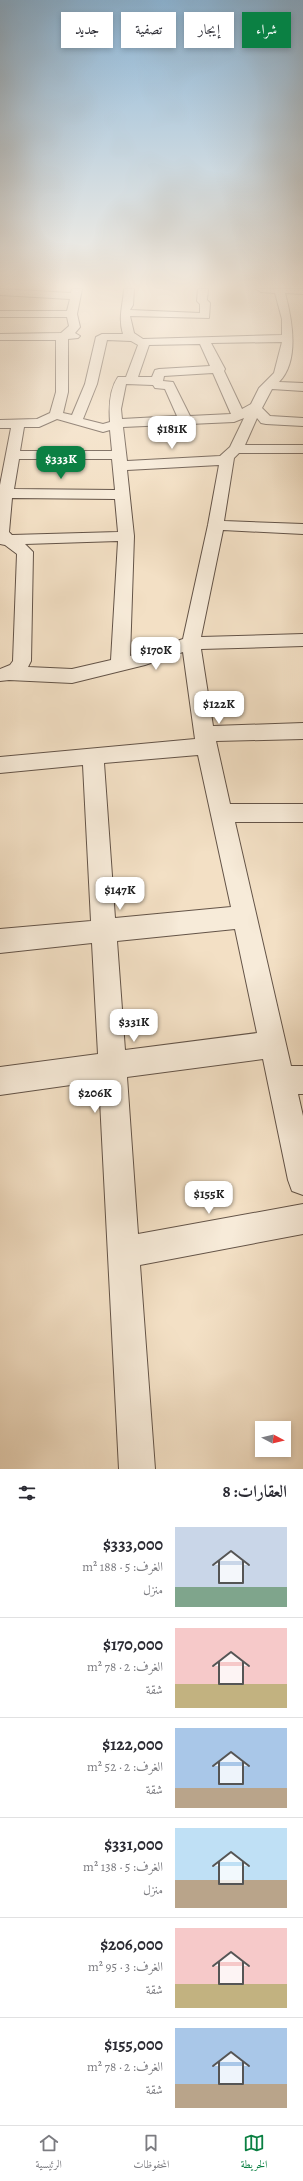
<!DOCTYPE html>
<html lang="ar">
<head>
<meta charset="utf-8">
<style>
  :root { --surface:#fff; --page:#f2f2f3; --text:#2b2b33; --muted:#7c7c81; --line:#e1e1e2; --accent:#0b8043 }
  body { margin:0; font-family:Alegreya,Amiri,serif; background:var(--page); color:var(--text); direction:rtl; height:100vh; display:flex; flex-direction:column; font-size:15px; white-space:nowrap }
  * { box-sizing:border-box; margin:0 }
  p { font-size:13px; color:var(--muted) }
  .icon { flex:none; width:22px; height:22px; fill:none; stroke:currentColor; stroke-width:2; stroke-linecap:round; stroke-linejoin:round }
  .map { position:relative; height:1469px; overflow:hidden; direction:ltr }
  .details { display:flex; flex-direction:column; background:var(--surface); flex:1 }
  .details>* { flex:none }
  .hud { position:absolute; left:12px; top:12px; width:279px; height:36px; direction:rtl; display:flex; gap:8px }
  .needle { width:26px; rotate:97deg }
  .buttons { position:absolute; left:255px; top:1421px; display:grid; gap:8px }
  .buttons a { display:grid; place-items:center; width:36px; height:36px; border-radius:0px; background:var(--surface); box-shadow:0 2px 6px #0003; font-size:20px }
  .price { position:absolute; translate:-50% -34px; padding:0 9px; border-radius:8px; background:#fff; color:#222; font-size:13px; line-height:26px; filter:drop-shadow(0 1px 2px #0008) }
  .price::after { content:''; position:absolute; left:50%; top:24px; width:12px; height:9px; margin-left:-6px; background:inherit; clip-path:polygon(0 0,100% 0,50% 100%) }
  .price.current { background:var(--accent); color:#fff }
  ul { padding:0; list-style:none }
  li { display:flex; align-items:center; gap:12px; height:100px; padding:0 16px }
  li+li { border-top:1px solid var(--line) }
  li span { display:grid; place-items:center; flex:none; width:112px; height:80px; border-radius:0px; color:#555 }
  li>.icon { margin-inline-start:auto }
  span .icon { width:48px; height:48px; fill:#fffc; stroke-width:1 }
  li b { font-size:17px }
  h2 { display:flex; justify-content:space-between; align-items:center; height:48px; padding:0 16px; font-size:17px }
  .chip { padding:0 14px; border-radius:0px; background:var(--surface); box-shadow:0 2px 6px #0003; font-size:14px; line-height:36px }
  .chip.current { background:var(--accent); color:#fff }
  .tabs { display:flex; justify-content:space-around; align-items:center; height:56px; border-top:1px solid var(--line); background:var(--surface); font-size:11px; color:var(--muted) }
  .tabs a { display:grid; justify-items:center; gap:2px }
  .tabs .current { color:var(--accent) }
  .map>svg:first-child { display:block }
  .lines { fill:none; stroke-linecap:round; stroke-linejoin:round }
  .minor-casing { stroke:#645448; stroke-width:2 }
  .minor { fill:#f7ebd9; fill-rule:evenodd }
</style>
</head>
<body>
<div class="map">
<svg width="303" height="1469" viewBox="0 0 303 1469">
  <rect width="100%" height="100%" fill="#f3e0c5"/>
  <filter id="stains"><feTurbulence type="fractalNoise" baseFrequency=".005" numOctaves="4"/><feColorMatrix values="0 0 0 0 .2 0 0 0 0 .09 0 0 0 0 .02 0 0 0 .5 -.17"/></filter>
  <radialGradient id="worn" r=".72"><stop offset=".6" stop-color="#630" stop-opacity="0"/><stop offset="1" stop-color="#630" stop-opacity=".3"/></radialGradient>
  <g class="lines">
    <g class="minor-casing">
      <path id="minor" d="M 0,289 L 71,293 L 72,289 L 82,289 L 77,314 L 80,327 L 75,333 L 80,336 L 78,338 L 68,339 L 68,392 L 63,413 L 72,415 L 85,384 L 96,337 L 102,334 L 123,334 C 118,317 123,306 124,289 L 134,289 L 133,305 L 130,310 L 200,313 L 200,304 L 197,301 L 198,289 L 208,289 L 207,300 L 210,303 L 209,318 L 130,316 L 134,333 L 143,339 L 282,335 L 282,319 L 275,293 L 261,292 L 256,289 L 303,289 L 303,294 L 285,293 C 292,319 300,361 279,382 L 303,383 L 303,391 L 272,389 L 262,408 L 270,416 L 303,418 L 303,426 L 266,424 L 261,423 L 257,418 L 245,445 L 303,445 L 303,453 L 239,453 L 234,458 L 224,521 L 303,524 L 303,534 L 223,530 L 201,637 L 303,634 L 303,646 L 201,649 L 213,726 L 303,723 L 303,739 L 216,741 L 230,804 L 303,804 L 303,822 L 235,822 L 291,1066 L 303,1066 L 303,1094 L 298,1094 L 303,1116 L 303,1195 L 292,1191 L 288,1180 L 263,1059 L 127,1077 L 138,1234 L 303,1204 L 303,1234 L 140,1265 L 155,1469 L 119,1469 L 99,1081 L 0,1095 L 0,1067 L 98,1054 L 92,943 L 0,953 L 0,929 L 91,921 L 83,765 L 0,773 L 0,757 L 195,739 L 183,652 L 145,665 L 72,683 L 9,680 L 0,681 L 0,669 L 10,665 L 13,661 L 17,554 L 5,545 L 0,544 L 0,485 L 11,428 L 0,428 L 0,420 L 37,419 L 50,413 L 56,392 L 56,340 L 0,340 L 0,334 L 61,333 L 69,326 L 67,317 L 0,317 L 0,311 L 67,311 L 70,299 L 0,295 ZM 107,340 L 131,341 L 138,345 L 126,377 L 118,377 C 109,390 109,408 110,422 L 103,424 L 83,419 L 97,384 ZM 282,342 L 274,373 L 259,388 L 251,404 L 242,409 L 224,371 L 225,369 L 211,343 ZM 200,344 L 210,366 L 159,369 L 155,370 L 152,377 L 138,377 L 149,345 ZM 213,373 L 231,414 L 190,416 L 173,382 L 163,381 L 164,376 ZM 126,384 L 153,385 L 155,388 L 165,389 L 177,416 L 122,419 L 121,409 ZM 244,418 L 230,447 L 220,456 L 127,461 L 123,427 L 234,422 ZM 57,419 L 103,432 L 110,430 L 112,451 L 20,451 L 24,427 L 39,427 ZM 19,459 L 112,459 L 115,490 L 14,489 ZM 219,465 L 208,525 L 183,639 L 130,656 L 134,536 L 127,470 ZM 12,498 L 115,499 L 118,532 L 12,535 L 9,532 ZM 118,541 L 111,660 L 72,669 L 28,667 L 31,661 L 33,552 L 25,544 ZM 198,755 L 231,907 L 115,918 L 104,763 ZM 235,929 L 257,1033 L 125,1050 L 117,941 Z"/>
    </g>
    <use href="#minor" class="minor"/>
  </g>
  <linearGradient id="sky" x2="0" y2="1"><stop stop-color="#8bb6d8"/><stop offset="0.58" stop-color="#faf1e5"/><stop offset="1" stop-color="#faf1e5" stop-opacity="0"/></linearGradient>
  <rect width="303" height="495" fill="url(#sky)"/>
  <rect width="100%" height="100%" filter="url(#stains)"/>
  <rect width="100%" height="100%" fill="url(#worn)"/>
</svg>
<div class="buttons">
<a><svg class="needle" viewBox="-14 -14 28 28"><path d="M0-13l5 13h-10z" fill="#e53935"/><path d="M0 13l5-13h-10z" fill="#7c7c81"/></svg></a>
</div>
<b class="price" style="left:172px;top:450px">$181K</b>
<b class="price current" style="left:61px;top:480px">$333K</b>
<b class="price" style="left:156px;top:671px">$170K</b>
<b class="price" style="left:219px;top:725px">$122K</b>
<b class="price" style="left:120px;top:911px">$147K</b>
<b class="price" style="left:134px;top:1043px">$331K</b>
<b class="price" style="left:95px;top:1114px">$206K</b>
<b class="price" style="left:209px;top:1215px">$155K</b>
<div class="hud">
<a class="chip current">شراء</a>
<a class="chip">إيجار</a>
<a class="chip">تصفية</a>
<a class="chip">جديد</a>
</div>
</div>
<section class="details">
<h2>العقارات: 8<svg class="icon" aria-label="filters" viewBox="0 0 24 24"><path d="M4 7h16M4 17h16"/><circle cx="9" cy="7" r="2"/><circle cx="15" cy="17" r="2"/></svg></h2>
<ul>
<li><span style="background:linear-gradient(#c9d6e8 75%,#7fa58c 0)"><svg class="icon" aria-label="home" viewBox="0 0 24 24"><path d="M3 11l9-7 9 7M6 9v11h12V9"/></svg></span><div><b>$333,000</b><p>الغرف: 5 · 188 m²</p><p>منزل</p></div></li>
<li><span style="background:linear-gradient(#f6c9c9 70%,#c2b280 0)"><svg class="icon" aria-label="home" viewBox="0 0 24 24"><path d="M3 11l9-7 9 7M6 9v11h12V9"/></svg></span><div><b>$170,000</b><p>الغرف: 2 · 78 m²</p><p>شقة</p></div></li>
<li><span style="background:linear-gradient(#a9c7e8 75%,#b9a48a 0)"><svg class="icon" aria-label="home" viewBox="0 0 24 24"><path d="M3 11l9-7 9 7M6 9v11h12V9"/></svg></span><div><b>$122,000</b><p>الغرف: 2 · 52 m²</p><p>شقة</p></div></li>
<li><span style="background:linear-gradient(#bfe0f5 65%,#b9a48a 0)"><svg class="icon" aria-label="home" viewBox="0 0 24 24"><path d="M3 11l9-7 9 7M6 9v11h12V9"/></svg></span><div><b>$331,000</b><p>الغرف: 5 · 138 m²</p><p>منزل</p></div></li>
<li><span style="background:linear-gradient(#f6c9c9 70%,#c2b280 0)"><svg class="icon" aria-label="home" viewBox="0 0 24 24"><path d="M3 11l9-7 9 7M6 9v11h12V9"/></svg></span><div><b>$206,000</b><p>الغرف: 3 · 95 m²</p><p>شقة</p></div></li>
<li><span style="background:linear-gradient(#a9c7e8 70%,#b9a48a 0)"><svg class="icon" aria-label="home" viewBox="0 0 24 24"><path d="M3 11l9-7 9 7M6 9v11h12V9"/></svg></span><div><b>$155,000</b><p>الغرف: 2 · 78 m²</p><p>شقة</p></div></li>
</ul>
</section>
<nav class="tabs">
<a class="current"><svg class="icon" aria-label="map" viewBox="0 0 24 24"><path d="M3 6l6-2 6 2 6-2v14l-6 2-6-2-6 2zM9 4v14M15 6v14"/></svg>الخريطة</a>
<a><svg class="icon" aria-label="saved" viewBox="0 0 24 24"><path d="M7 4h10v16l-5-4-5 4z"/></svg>المحفوظات</a>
<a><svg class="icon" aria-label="home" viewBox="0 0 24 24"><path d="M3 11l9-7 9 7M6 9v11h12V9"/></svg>الرئيسية</a>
</nav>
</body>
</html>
